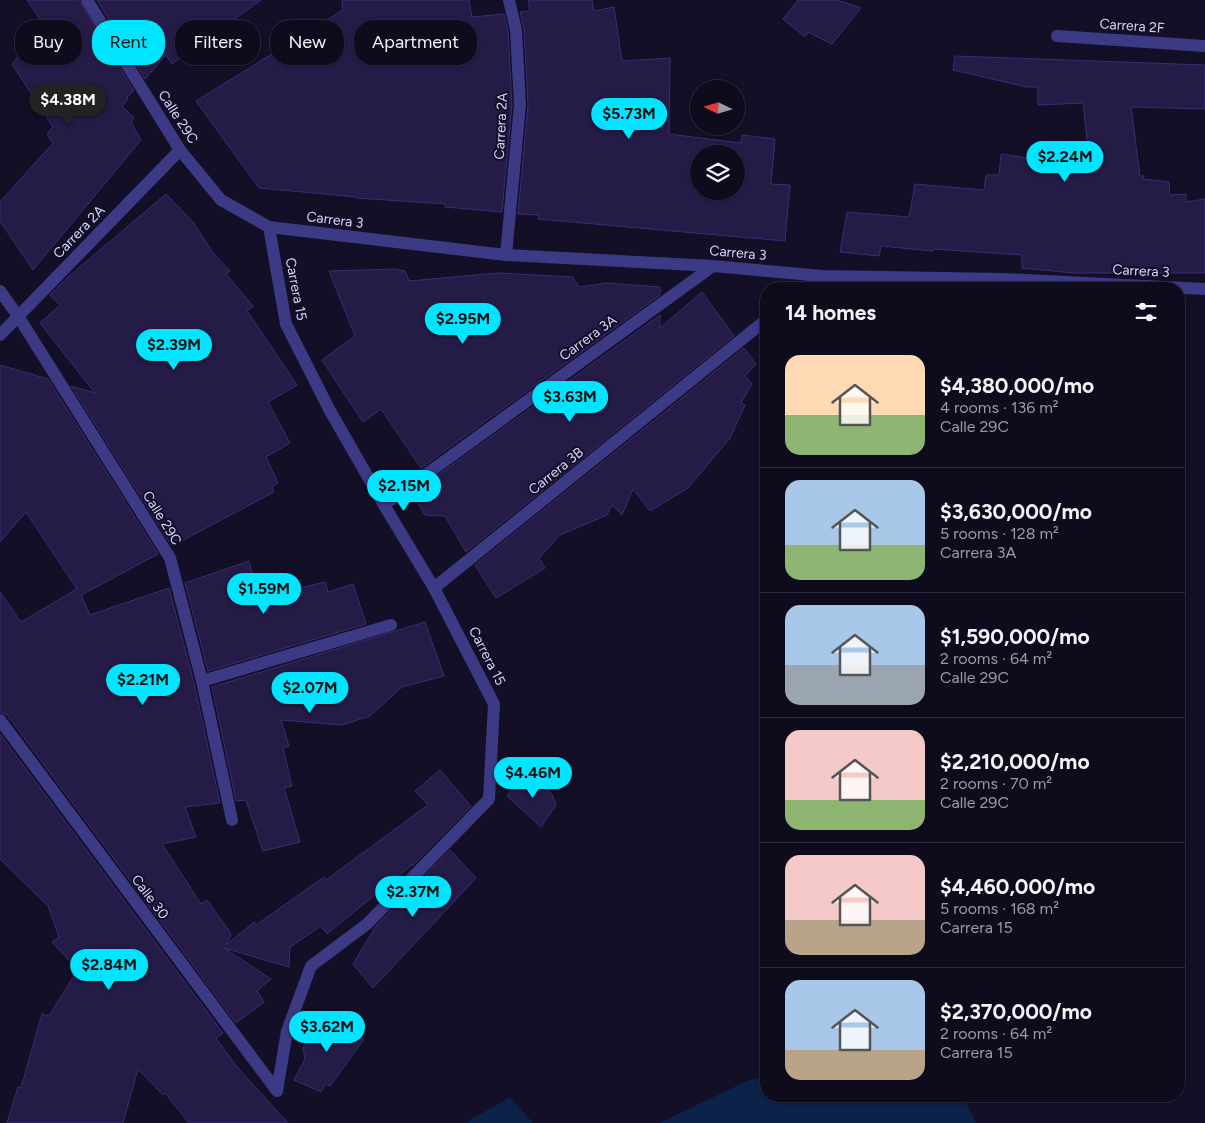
<!DOCTYPE html>
<html lang="en">
<head>
<meta charset="utf-8">
<style>
  :root { --surface:#0e0b1c; --page:#171425; --text:#f1f3f6; --muted:#9b9ba3; --line:#2e2b3b; --accent:#00e5ff }
  body { margin:0; font-family:Figtree,sans-serif; background:var(--page); color:var(--text); height:100vh; display:flex; flex-direction:column; font-size:19px; white-space:nowrap }
  * { box-sizing:border-box; margin:0 }
  p { font-size:16px; color:var(--muted) }
  .icon { flex:none; width:28px; height:28px; fill:none; stroke:currentColor; stroke-width:2; stroke-linecap:round; stroke-linejoin:round }
  .map { position:relative; flex:1; overflow:hidden }
  .sheet { position:absolute; left:760px; top:282px; width:425px; height:820px; display:flex; flex-direction:column; background:var(--surface); border-radius:20px; box-shadow:0 1px 4px #0004,0 0 0 1px var(--line) }
  .sheet>* { flex:none }
  .banner { position:absolute; left:15px; top:20px; width:475px; height:45px; display:flex; gap:10px }
  .needle { width:32px; rotate:275deg }
  .tools { position:absolute; left:690px; top:80px; display:grid; gap:10px }
  .tools a { display:grid; place-items:center; width:55px; height:55px; border-radius:50%; background:var(--surface); box-shadow:0 1px 4px #0004,0 0 0 1px var(--line); font-size:25px }
  .price { position:absolute; translate:-50% -42px; padding:0 11px; border-radius:18px; background:var(--accent); color:#111; font-size:16px; line-height:32px; filter:drop-shadow(0 1px 2px #0008) }
  .price::after { content:''; position:absolute; left:50%; top:30px; width:15px; height:11px; margin-left:-8px; background:inherit; clip-path:polygon(0 0,100% 0,50% 100%) }
  .price.selected { background:#222; color:#fff }
  ul { padding:0; list-style:none }
  li { display:flex; align-items:center; gap:15px; height:125px; padding:0 25px }
  li+li { border-top:1px solid var(--line) }
  li span { display:grid; place-items:center; flex:none; width:140px; height:100px; border-radius:15px; color:#555 }
  li>.icon { margin-inline-start:auto }
  span .icon { width:60px; height:60px; fill:#fffc; stroke-width:1 }
  li b { font-size:21px }
  h2 { display:flex; justify-content:space-between; align-items:center; height:60px; padding:0 25px; font-size:21px }
  .pill { padding:0 18px; border-radius:20px; background:var(--surface); box-shadow:0 1px 4px #0004,0 0 0 1px var(--line); font-size:18px; line-height:45px }
  .pill.selected { background:var(--accent); color:#111 }
  .map>svg:first-child { display:block }
  .water { fill:#0c2248 }
  .building { fill:#241b47; stroke:#3b2d73; fill-rule:evenodd }
  .lines { fill:none; stroke-linecap:round; stroke-linejoin:round }
  .minor { stroke:#3d3a85; stroke-width:12 }
  .labels { text-anchor:middle; dominant-baseline:central; stroke-width:4; stroke-linejoin:round; paint-order:stroke }
  .street-label { font-size:14px; fill:#d9d4ff; stroke:#130f26 }
</style>
</head>
<body>
<div class="map">
<svg width="1205" height="1123" viewBox="0 0 1205 1123">
  <rect width="100%" height="100%" fill="#130f26"/>
  <g class="water">
    <polygon points="766,1075 766,1096 963,1096 976,1123 659,1123 745,1082"/>
    <polygon points="510,1097 533,1123 465,1123"/>
  </g>
  <g class="building">
    <polygon points="27,0 79,0 134,91 127,97 128,99 122,106 134,118 131,122 141,140 33,270 0,221 0,202 53,143 47,134 53,127 12,64 44,25"/>
    <polygon points="97,0 261,0 172,64 166,55 145,79"/>
    <polygon points="342,0 469,0 472,17 504,14 508,31 512,105 502,212 445,207 445,204 357,198 357,197 259,188 196,101 343,10"/>
    <path d="M 528,0 L 592,0 L 594,11 L 614,7 L 622,61 L 670,58 L 669,134 L 741,143 L 742,135 L 775,139 L 771,184 L 790,185 L 785,241 L 538,219 L 539,215 L 518,214 L 528,105 L 524,29 L 520,12 L 530,11 ZM 699,154 L 736,154 L 736,191 L 699,191 Z"/>
    <polygon points="798,0 837,0 861,8 832,44 808,32 805,37 783,19"/>
    <polygon points="955,56 1205,65 1205,109 1131,107 1140,176 1144,176 1143,179 1169,182 1170,195 1186,194 1186,202 1205,199 1205,273 1074,273 1022,268 1022,255 934,249 933,251 881,246 879,256 840,252 847,212 909,217 915,184 984,190 986,175 999,175 1001,154 1090,168 1083,103 1038,105 1038,87 1027,87 953,70"/>
    <polygon points="166,194 193,222 213,253 230,271 226,274 253,306 247,311 297,385 268,402 290,443 266,457 278,483 272,487 274,492 172,546 71,386 95,393 40,323 60,305 50,295 68,277"/>
    <polygon points="395,269 405,271 409,281 498,273 573,277 579,287 607,283 660,287 660,295 421,468 381,409 363,422 322,360 355,336 329,271"/>
    <polygon points="702,292 734,336 466,552 445,516 425,515 412,494 660,315 660,328"/>
    <polygon points="744,348 756,364 745,376 752,384 741,403 745,405 730,438 688,488 650,511 633,489 622,515 612,505 607,515 560,535 539,558 545,568 496,598 475,565"/>
    <polygon points="0,365 48,379 158,554 81,595 90,615 169,588 194,683 220,803 185,807 196,837 162,844 201,904 207,900 231,934 226,945 254,922 256,925 324,877 326,880 428,805 415,791 440,770 471,806 412,866 413,864 327,934 321,926 290,947 289,967 224,948 271,979 257,991 264,1002 236,1023 7,715 0,712 0,592 21,622 77,589 26,512 0,542"/>
    <polygon points="249,561 254,580 264,576 270,595 325,582 328,592 353,584 366,624 208,671 185,583"/>
    <polygon points="425,622 444,676 402,687 370,716 342,725 281,720 289,746 283,748 292,786 284,788 300,842 263,851 246,800 236,801 212,687"/>
    <polygon points="0,734 223,1033 216,1038 237,1067 288,1123 189,1123 165,1093 163,1095 138,1069 123,1123 7,1123 18,1087 21,1088 42,1014 49,1016 75,974 79,971 52,942 59,937 48,906 0,859"/>
    <polygon points="524,771 552,794 556,805 541,827 507,796"/>
    <polygon points="450,850 476,878 373,988 353,964 376,926"/>
    <polygon points="324,1013 364,1039 330,1086 325,1084 321,1092 294,1080 305,1059 303,1048"/>
  </g>
  <g class="lines">
    <g class="minor">
      <polyline points="87,0 180,150 221,200 269,227 506,255 713,266 822,276 1004,279 1205,289"/>
      <polyline points="1057,36 1205,46"/>
      <polyline points="269,227 286,324 329,409 384,505 434,588 494,704 489,799 367,924 311,966 287,1031 277,1091"/>
      <polyline points="506,255 520,105 516,30 509,0"/>
      <polyline points="806,289 822,276"/>
      <polyline points="0,291 18,316 170,558 202,681 232,820"/>
      <polyline points="0,335 180,150"/>
      <polyline points="384,505 713,266"/>
      <polyline points="434,588 766,320"/>
      <polyline points="202,681 391,625"/>
      <polyline points="0,720 277,1091"/>
    </g>
  </g>
  <g class="labels">
    <g class="street-label">
      <text transform="translate(1132 26) rotate(4)">Carrera 2F</text>
      <text transform="translate(178 117) rotate(57)">Calle 29C</text>
      <text transform="translate(501 126) rotate(-87)">Carrera 2A</text>
      <text transform="translate(335 220) rotate(7)">Carrera 3</text>
      <text transform="translate(79 232) rotate(-46)">Carrera 2A</text>
      <text transform="translate(738 253) rotate(5)">Carrera 3</text>
      <text transform="translate(1141 271) rotate(3)">Carrera 3</text>
      <text transform="translate(296 289) rotate(79)">Carrera 15</text>
      <text transform="translate(588 338) rotate(-36)">Carrera 3A</text>
      <text transform="translate(556 471) rotate(-39)">Carrera 3B</text>
      <text transform="translate(162 518) rotate(58)">Calle 29C</text>
      <text transform="translate(487 656) rotate(63)">Carrera 15</text>
      <text transform="translate(150 897) rotate(53)">Calle 30</text>
    </g>
  </g>
</svg>
<div class="tools">
<a><svg class="needle" viewBox="-14 -14 28 28"><path d="M0-13l5 13h-10z" fill="#e53935"/><path d="M0 13l5-13h-10z" fill="#9b9ba3"/></svg></a>
<a><svg class="icon" aria-label="layers" viewBox="0 0 24 24"><path d="M12 4l9 5-9 5-9-5zM3 14l9 5 9-5"/></svg></a>
</div>
<b class="price selected" style="left:68px;top:126px">$4.38M</b>
<b class="price" style="left:629px;top:140px">$5.73M</b>
<b class="price" style="left:1065px;top:183px">$2.24M</b>
<b class="price" style="left:463px;top:345px">$2.95M</b>
<b class="price" style="left:174px;top:371px">$2.39M</b>
<b class="price" style="left:570px;top:423px">$3.63M</b>
<b class="price" style="left:404px;top:512px">$2.15M</b>
<b class="price" style="left:264px;top:615px">$1.59M</b>
<b class="price" style="left:143px;top:706px">$2.21M</b>
<b class="price" style="left:310px;top:714px">$2.07M</b>
<b class="price" style="left:533px;top:799px">$4.46M</b>
<b class="price" style="left:413px;top:918px">$2.37M</b>
<b class="price" style="left:109px;top:991px">$2.84M</b>
<b class="price" style="left:327px;top:1053px">$3.62M</b>
<div class="banner">
<a class="pill">Buy</a>
<a class="pill selected">Rent</a>
<a class="pill">Filters</a>
<a class="pill">New</a>
<a class="pill">Apartment</a>
</div>
<section class="sheet">
<h2>14 homes<svg class="icon" aria-label="filters" viewBox="0 0 24 24"><path d="M4 7h16M4 17h16"/><circle cx="9" cy="7" r="2"/><circle cx="15" cy="17" r="2"/></svg></h2>
<ul>
<li><span style="background:linear-gradient(#ffd9b3 60%,#8fb573 0)"><svg class="icon" aria-label="home" viewBox="0 0 24 24"><path d="M3 11l9-7 9 7M6 9v11h12V9"/></svg></span><div><b>$4,380,000/mo</b><p>4 rooms · 136 m²</p><p>Calle 29C</p></div></li>
<li><span style="background:linear-gradient(#a9c7e8 65%,#8fb573 0)"><svg class="icon" aria-label="home" viewBox="0 0 24 24"><path d="M3 11l9-7 9 7M6 9v11h12V9"/></svg></span><div><b>$3,630,000/mo</b><p>5 rooms · 128 m²</p><p>Carrera 3A</p></div></li>
<li><span style="background:linear-gradient(#a9c7e8 60%,#9aa5b1 0)"><svg class="icon" aria-label="home" viewBox="0 0 24 24"><path d="M3 11l9-7 9 7M6 9v11h12V9"/></svg></span><div><b>$1,590,000/mo</b><p>2 rooms · 64 m²</p><p>Calle 29C</p></div></li>
<li><span style="background:linear-gradient(#f6c9c9 70%,#8fb573 0)"><svg class="icon" aria-label="home" viewBox="0 0 24 24"><path d="M3 11l9-7 9 7M6 9v11h12V9"/></svg></span><div><b>$2,210,000/mo</b><p>2 rooms · 70 m²</p><p>Calle 29C</p></div></li>
<li><span style="background:linear-gradient(#f6c9c9 65%,#b9a48a 0)"><svg class="icon" aria-label="home" viewBox="0 0 24 24"><path d="M3 11l9-7 9 7M6 9v11h12V9"/></svg></span><div><b>$4,460,000/mo</b><p>5 rooms · 168 m²</p><p>Carrera 15</p></div></li>
<li><span style="background:linear-gradient(#a9c7e8 70%,#b9a48a 0)"><svg class="icon" aria-label="home" viewBox="0 0 24 24"><path d="M3 11l9-7 9 7M6 9v11h12V9"/></svg></span><div><b>$2,370,000/mo</b><p>2 rooms · 64 m²</p><p>Carrera 15</p></div></li>
</ul>
</section>
</div>
</body>
</html>
